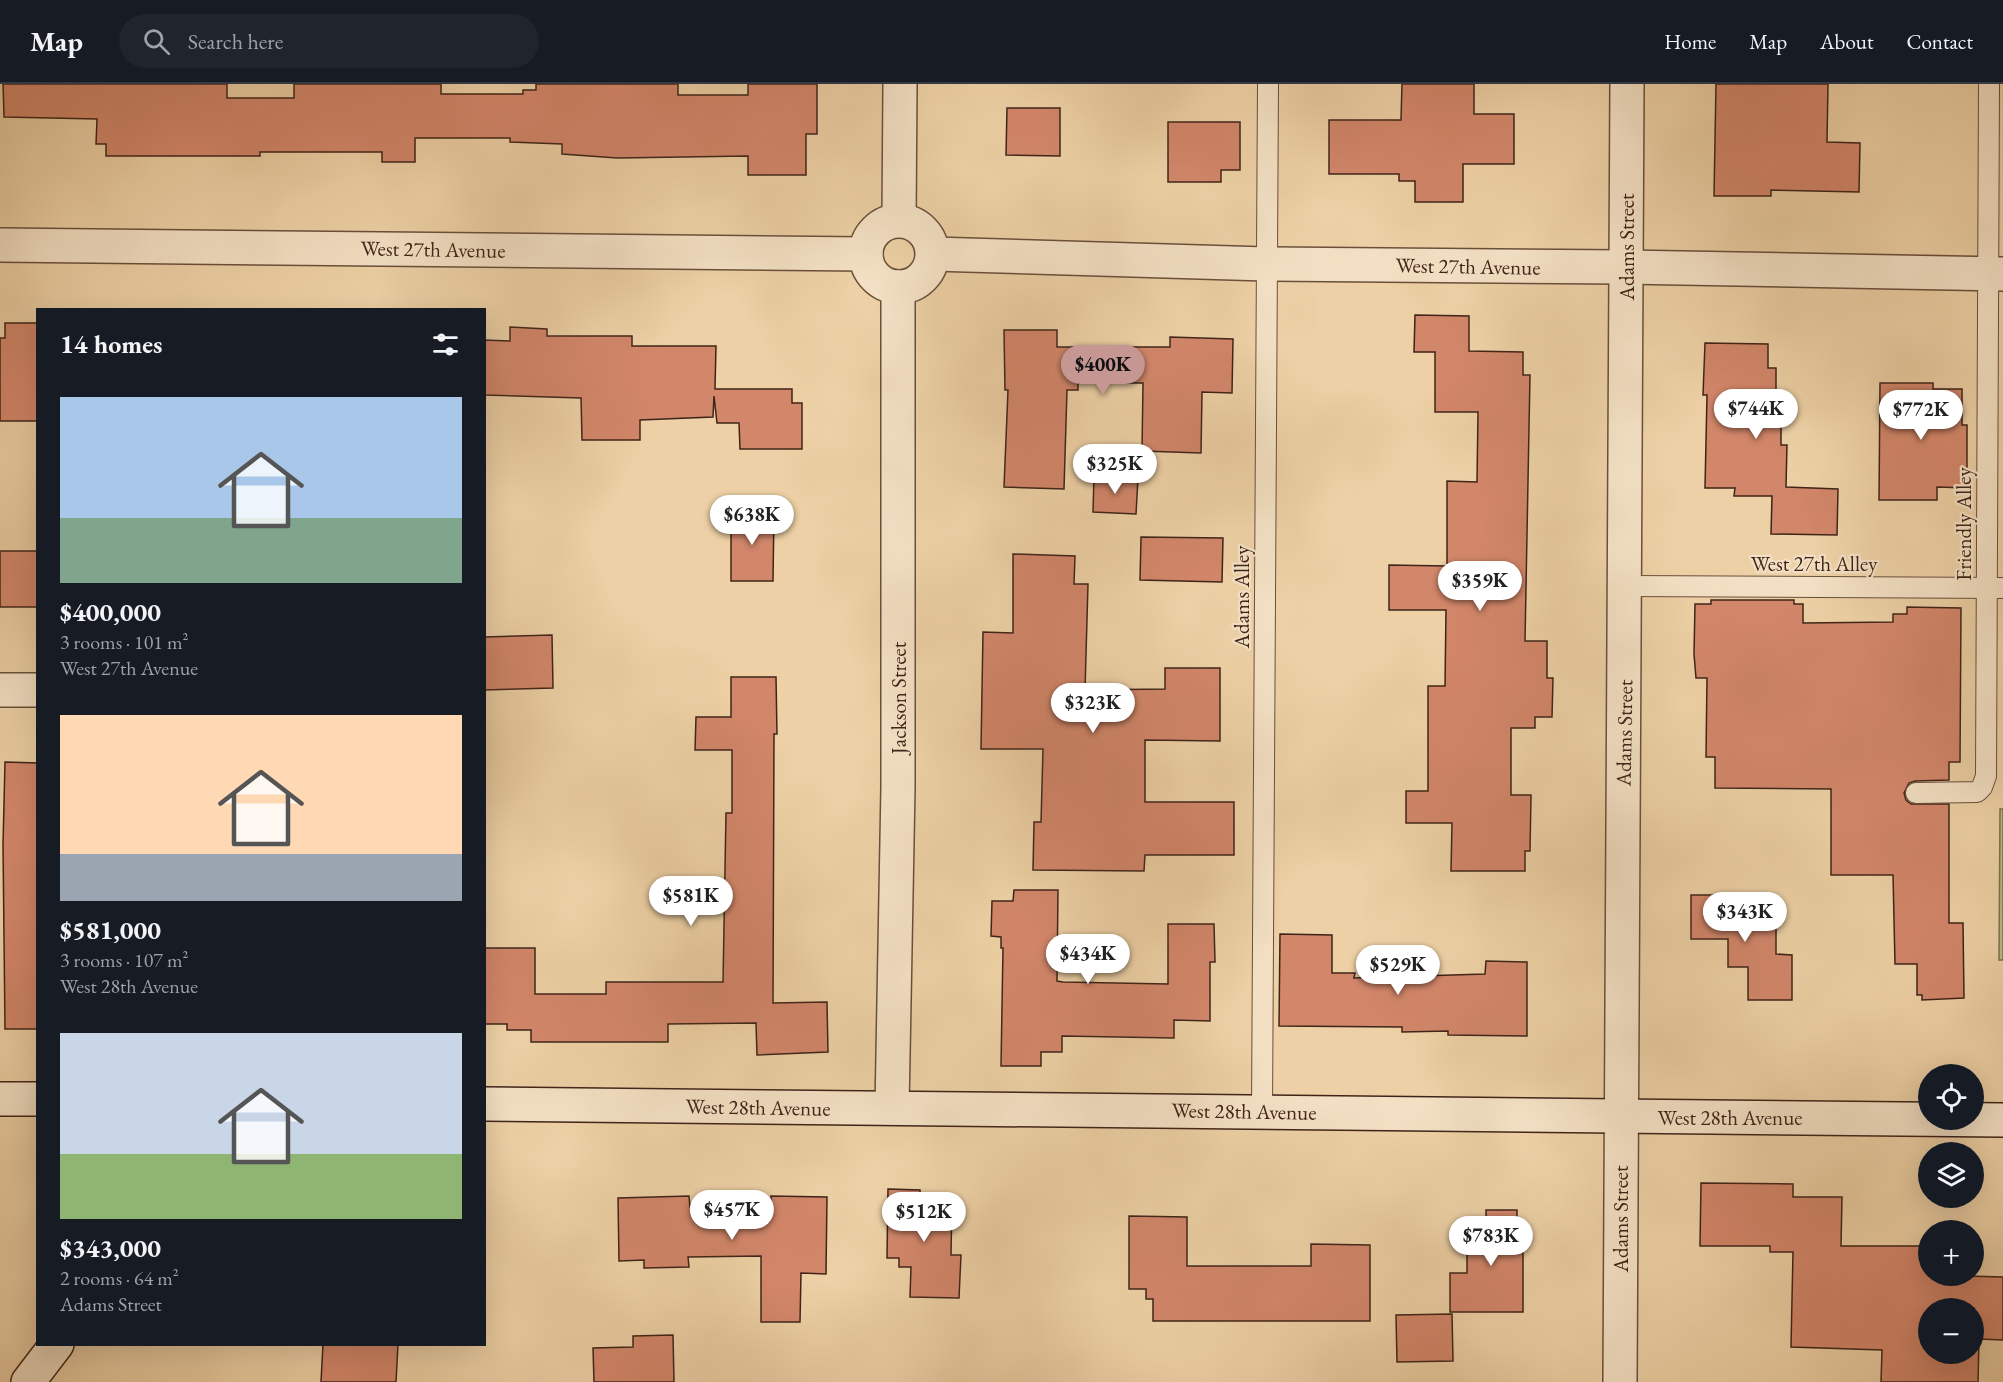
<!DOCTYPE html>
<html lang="en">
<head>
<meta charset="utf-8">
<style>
  :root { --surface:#171b24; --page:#20242c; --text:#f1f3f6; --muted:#9ea1a6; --line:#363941; --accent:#c59692 }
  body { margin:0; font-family:"EB Garamond",serif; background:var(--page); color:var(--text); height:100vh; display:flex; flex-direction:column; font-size:22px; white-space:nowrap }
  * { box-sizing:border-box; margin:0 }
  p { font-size:20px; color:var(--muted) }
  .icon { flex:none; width:33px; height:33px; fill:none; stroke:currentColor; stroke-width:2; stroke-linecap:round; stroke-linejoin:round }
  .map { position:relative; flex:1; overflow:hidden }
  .side { position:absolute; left:36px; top:224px; width:450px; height:1038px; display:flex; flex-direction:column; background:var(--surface); border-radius:0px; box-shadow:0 6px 24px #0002 }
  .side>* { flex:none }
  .buttons { position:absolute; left:1918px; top:980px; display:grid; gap:12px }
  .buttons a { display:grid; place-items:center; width:66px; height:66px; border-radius:50%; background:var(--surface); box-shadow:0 6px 24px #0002; font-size:30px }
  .price { position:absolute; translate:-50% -51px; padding:0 14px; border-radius:21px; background:#fff; color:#222; font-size:20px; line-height:39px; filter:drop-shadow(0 2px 3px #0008) }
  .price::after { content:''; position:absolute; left:50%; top:36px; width:18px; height:14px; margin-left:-9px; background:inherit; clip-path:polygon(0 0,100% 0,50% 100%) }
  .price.on { background:var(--accent); color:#111 }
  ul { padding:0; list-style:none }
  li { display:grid; align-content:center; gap:12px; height:318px; padding:0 24px }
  li span { display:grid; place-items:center; height:186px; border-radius:0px; color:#555 }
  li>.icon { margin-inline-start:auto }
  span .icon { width:108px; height:108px; fill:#fffc; stroke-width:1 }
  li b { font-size:26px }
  h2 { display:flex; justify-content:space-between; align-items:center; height:72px; padding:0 24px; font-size:26px }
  header { display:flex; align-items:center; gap:36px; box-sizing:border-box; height:84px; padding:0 30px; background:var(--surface); border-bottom:2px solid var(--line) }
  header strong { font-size:28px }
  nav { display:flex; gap:33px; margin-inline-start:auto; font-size:21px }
  .search { width:420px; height:54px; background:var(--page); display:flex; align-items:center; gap:15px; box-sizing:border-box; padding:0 21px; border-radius:33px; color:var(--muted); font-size:22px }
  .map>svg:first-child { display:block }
  .green { fill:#b7bb87; stroke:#7b7050; stroke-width:1.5 }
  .building { fill:#d2866a; stroke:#3f2419; stroke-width:1.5; fill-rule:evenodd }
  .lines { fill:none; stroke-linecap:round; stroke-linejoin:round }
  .lane-casing { stroke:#6a4f3c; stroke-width:22 }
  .street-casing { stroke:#6a4f3c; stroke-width:36 }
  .secondary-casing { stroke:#3f2419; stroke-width:36 }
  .lane { stroke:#f3e0c4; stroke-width:20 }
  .street { stroke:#f3e0c4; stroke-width:33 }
  .secondary { stroke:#f3e0c4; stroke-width:33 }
  .labels { text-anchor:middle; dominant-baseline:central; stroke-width:4.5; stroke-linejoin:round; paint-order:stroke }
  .street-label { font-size:21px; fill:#3f2419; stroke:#f3e0c4 }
</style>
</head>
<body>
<header>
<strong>Map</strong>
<div class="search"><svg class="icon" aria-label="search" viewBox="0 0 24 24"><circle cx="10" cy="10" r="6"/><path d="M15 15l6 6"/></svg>Search here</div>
<nav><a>Home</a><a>Map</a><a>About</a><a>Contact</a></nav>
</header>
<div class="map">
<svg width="2003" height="1298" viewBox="0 0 2003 1298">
  <rect width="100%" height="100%" fill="#edd0a5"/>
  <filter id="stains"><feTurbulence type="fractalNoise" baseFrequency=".00333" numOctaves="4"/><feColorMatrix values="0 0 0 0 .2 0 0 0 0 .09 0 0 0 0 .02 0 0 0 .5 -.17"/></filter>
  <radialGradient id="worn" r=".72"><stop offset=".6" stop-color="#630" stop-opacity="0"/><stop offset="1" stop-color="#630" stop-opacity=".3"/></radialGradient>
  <polygon class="green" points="2000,725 2003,725 2003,876 1999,876"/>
  <g class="building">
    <polygon points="3,0 227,0 227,14 294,14 294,0 441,0 441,10 523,10 523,6 536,6 536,0 678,0 678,11 748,11 748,0 817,0 817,50 806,50 806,91 748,91 748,72 617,74 562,70 562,60 510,58 510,54 415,54 415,78 382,78 382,68 260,68 260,72 106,72 106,60 96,60 97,35 4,33"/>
    <polygon points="1402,0 1474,0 1474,30 1514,30 1514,80 1463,80 1463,118 1415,118 1415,97 1399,97 1399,90 1329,90 1329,36 1401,36"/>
    <polygon points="1716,0 1828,0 1827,58 1860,59 1859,108 1771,106 1771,112 1714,112"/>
    <polygon points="1007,24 1060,24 1060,72 1006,71"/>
    <polygon points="1168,38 1240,38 1240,86 1221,86 1221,98 1168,98"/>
    <polygon points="1415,231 1469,232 1469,267 1523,268 1523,291 1530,291 1525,557 1547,557 1547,594 1553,594 1552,633 1535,633 1535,644 1511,644 1511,711 1531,711 1530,767 1525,767 1525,787 1451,787 1452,739 1406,739 1406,707 1428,707 1428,602 1445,602 1446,526 1389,526 1389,481 1447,482 1447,397 1477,398 1478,328 1435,328 1435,268 1414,268"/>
    <polygon points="5,239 38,239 38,337 0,337 0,254 5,254"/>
    <polygon points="510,243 547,245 547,252 632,252 632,262 716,262 715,305 792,305 792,319 802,319 802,365 740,365 739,339 717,339 714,312 713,333 640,336 640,356 582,356 581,314 484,311 484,256 510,257"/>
    <polygon points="1004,246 1057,246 1057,263 1170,263 1170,253 1233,255 1232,309 1202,308 1201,369 1142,367 1143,299 1078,299 1078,306 1067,306 1064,405 1004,403 1008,306 1005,306"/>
    <polygon points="1705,259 1768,260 1768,284 1776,284 1776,311 1781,311 1781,361 1787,361 1786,403 1838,405 1837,451 1771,450 1772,412 1734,412 1735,404 1705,404 1707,311 1703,311"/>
    <polygon points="1880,299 1933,299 1933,305 1962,305 1962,341 1967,341 1967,404 1937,403 1937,416 1879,416"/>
    <polygon points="1094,392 1138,394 1136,430 1093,428"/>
    <polygon points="731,428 774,428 773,497 731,497"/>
    <polygon points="1141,453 1223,454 1222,498 1140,496"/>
    <rect x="0" y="467" width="38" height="56"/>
    <polygon points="1013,470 1075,472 1074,500 1088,500 1085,606 1165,605 1165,584 1220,584 1220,657 1145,656 1145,718 1234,718 1234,771 1145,771 1144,787 1033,786 1034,738 1041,738 1043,665 981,665 983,548 1013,549"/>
    <polygon points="1711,516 1794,516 1794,520 1803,520 1803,539 1893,538 1893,530 1907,530 1907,523 1961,524 1960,678 1949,678 1949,696 1915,697 1909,699 1904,709 1906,716 1911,720 1949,720 1949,839 1963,839 1964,914 1922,916 1922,911 1917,911 1917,880 1895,880 1893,791 1831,791 1831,705 1715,704 1715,673 1706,673 1707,594 1696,594 1694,570 1695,520 1711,520"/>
    <polygon points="552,551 553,604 484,606 484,553"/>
    <polygon points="731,593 776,593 777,650 774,650 773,919 827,918 828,968 757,971 756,939 668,940 668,958 531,958 531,946 507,946 507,940 485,940 485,864 535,864 535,910 606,910 606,898 723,898 726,729 732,729 732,666 695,666 696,633 731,633"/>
    <polygon points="5,678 38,679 38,945 5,945 3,761"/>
    <polygon points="1014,806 1058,806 1057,897 1063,898 1168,900 1168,840 1214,840 1215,878 1210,878 1210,937 1174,936 1174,954 1062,952 1062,968 1041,968 1041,982 1001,982 1003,864 1001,864 1001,853 991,852 992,817 1013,817"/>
    <polygon points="1691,811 1752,811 1752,833 1776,833 1776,870 1792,871 1792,916 1748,916 1748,883 1728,883 1728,855 1691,855"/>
    <polygon points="1280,850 1332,851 1332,889 1355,889 1354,894 1485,890 1486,877 1527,878 1527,952 1448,951 1448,947 1402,948 1402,943 1279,942"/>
    <path d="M 1701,1099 L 1793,1100 L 1793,1113 L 1842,1113 L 1841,1162 L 1929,1162 L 1929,1191 L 2003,1193 L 2003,1256 L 1979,1255 L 1978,1298 L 1881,1298 L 1882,1266 L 1791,1263 L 1793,1168 L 1770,1168 L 1770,1162 L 1700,1162 ZM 1929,1224 L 1974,1224 L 1974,1269 L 1929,1269 Z"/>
    <polygon points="888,1105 920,1106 920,1115 952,1115 951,1171 961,1171 959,1214 910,1213 911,1183 899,1183 899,1174 887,1174"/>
    <polygon points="689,1112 690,1123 771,1120 771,1112 827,1113 826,1190 801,1189 800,1238 761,1238 761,1172 688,1173 689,1183 644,1184 644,1176 619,1177 618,1114"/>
    <polygon points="1486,1126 1517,1126 1517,1143 1523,1143 1523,1228 1450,1228 1450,1189 1467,1189 1467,1140 1486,1140"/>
    <polygon points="1129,1132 1187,1133 1187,1182 1311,1182 1311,1160 1370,1161 1370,1237 1153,1237 1153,1215 1146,1215 1146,1205 1129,1205"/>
    <polygon points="1452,1230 1453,1277 1397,1278 1396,1231"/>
    <polygon points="673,1251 674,1298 594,1298 593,1264 633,1263 633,1252"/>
    <polygon points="323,1260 398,1260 396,1298 321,1298"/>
  </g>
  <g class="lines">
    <g class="lane-casing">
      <g id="lane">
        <polyline points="1625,502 2003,504"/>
        <polyline points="1916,709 1977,708 1982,703 1986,692 1989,0"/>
        <polyline points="1262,1027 1268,0"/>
      </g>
    </g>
    <g class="street-casing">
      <g id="street">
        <polyline points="899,136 900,0"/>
        <circle cx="899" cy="170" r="33"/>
        <polyline points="0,161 866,170"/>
        <polyline points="933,170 1266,180 1625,183 2003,190"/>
        <polyline points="0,606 38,606"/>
        <polyline points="892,1024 898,703 898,203"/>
        <polyline points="1620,1298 1627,0"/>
      </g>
    </g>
    <g class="secondary-casing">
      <g id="secondary">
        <polyline points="0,1015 38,1015"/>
        <polyline points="484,1020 2003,1036"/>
        <polyline points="28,1298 57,1260"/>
      </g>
    </g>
    <use href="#lane" class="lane"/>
    <use href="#street" class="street"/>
    <use href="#secondary" class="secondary"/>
  </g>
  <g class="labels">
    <g class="street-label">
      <text transform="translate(1626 163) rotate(-90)">Adams Street</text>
      <text transform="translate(433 165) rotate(1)">West 27th Avenue</text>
      <text transform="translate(1468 182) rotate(1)">West 27th Avenue</text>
      <text transform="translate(1963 440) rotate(-90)">Friendly Alley</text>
      <text x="1814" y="479">West 27th Alley</text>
      <text transform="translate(1241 513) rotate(-90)">Adams Alley</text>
      <text transform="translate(898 614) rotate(-90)">Jackson Street</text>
      <text transform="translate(1624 649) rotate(-89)">Adams Street</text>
      <text transform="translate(758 1023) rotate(1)">West 28th Avenue</text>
      <text transform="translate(1244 1027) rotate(1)">West 28th Avenue</text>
      <text x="1730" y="1033">West 28th Avenue</text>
      <text transform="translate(1620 1135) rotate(-90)">Adams Street</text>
    </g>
  </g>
  <rect width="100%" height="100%" filter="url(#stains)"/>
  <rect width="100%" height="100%" fill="url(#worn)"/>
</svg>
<div class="buttons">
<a><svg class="icon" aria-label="locate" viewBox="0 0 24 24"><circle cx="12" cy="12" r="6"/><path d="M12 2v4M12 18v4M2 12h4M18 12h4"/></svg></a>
<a><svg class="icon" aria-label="layers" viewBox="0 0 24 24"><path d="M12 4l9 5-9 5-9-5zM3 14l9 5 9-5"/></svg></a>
<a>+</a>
<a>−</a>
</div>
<b class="price on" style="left:1103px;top:312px">$400K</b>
<b class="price" style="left:1756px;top:356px">$744K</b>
<b class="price" style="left:1921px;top:357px">$772K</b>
<b class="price" style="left:1115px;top:411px">$325K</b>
<b class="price" style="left:752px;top:462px">$638K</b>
<b class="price" style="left:1480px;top:528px">$359K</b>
<b class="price" style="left:1093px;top:650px">$323K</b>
<b class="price" style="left:691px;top:843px">$581K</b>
<b class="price" style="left:1745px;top:859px">$343K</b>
<b class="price" style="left:1088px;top:901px">$434K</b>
<b class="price" style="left:1398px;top:912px">$529K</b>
<b class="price" style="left:732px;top:1157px">$457K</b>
<b class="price" style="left:924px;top:1159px">$512K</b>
<b class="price" style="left:1491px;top:1183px">$783K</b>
<section class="side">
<h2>14 homes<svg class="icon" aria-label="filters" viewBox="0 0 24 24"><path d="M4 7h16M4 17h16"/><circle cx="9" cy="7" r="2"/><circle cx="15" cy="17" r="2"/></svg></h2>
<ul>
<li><span style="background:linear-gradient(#a9c7e8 65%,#7fa58c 0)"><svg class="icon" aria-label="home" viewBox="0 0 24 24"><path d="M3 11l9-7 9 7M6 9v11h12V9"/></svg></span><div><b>$400,000</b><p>3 rooms · 101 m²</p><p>West 27th Avenue</p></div></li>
<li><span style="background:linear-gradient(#ffd9b3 75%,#9aa5b1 0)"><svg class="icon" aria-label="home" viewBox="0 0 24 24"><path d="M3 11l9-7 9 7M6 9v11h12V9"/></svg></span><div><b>$581,000</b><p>3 rooms · 107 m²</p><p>West 28th Avenue</p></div></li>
<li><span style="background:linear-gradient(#c9d6e8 65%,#8fb573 0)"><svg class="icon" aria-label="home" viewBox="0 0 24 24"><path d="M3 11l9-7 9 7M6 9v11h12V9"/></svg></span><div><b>$343,000</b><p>2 rooms · 64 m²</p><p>Adams Street</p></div></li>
</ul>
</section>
</div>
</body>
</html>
